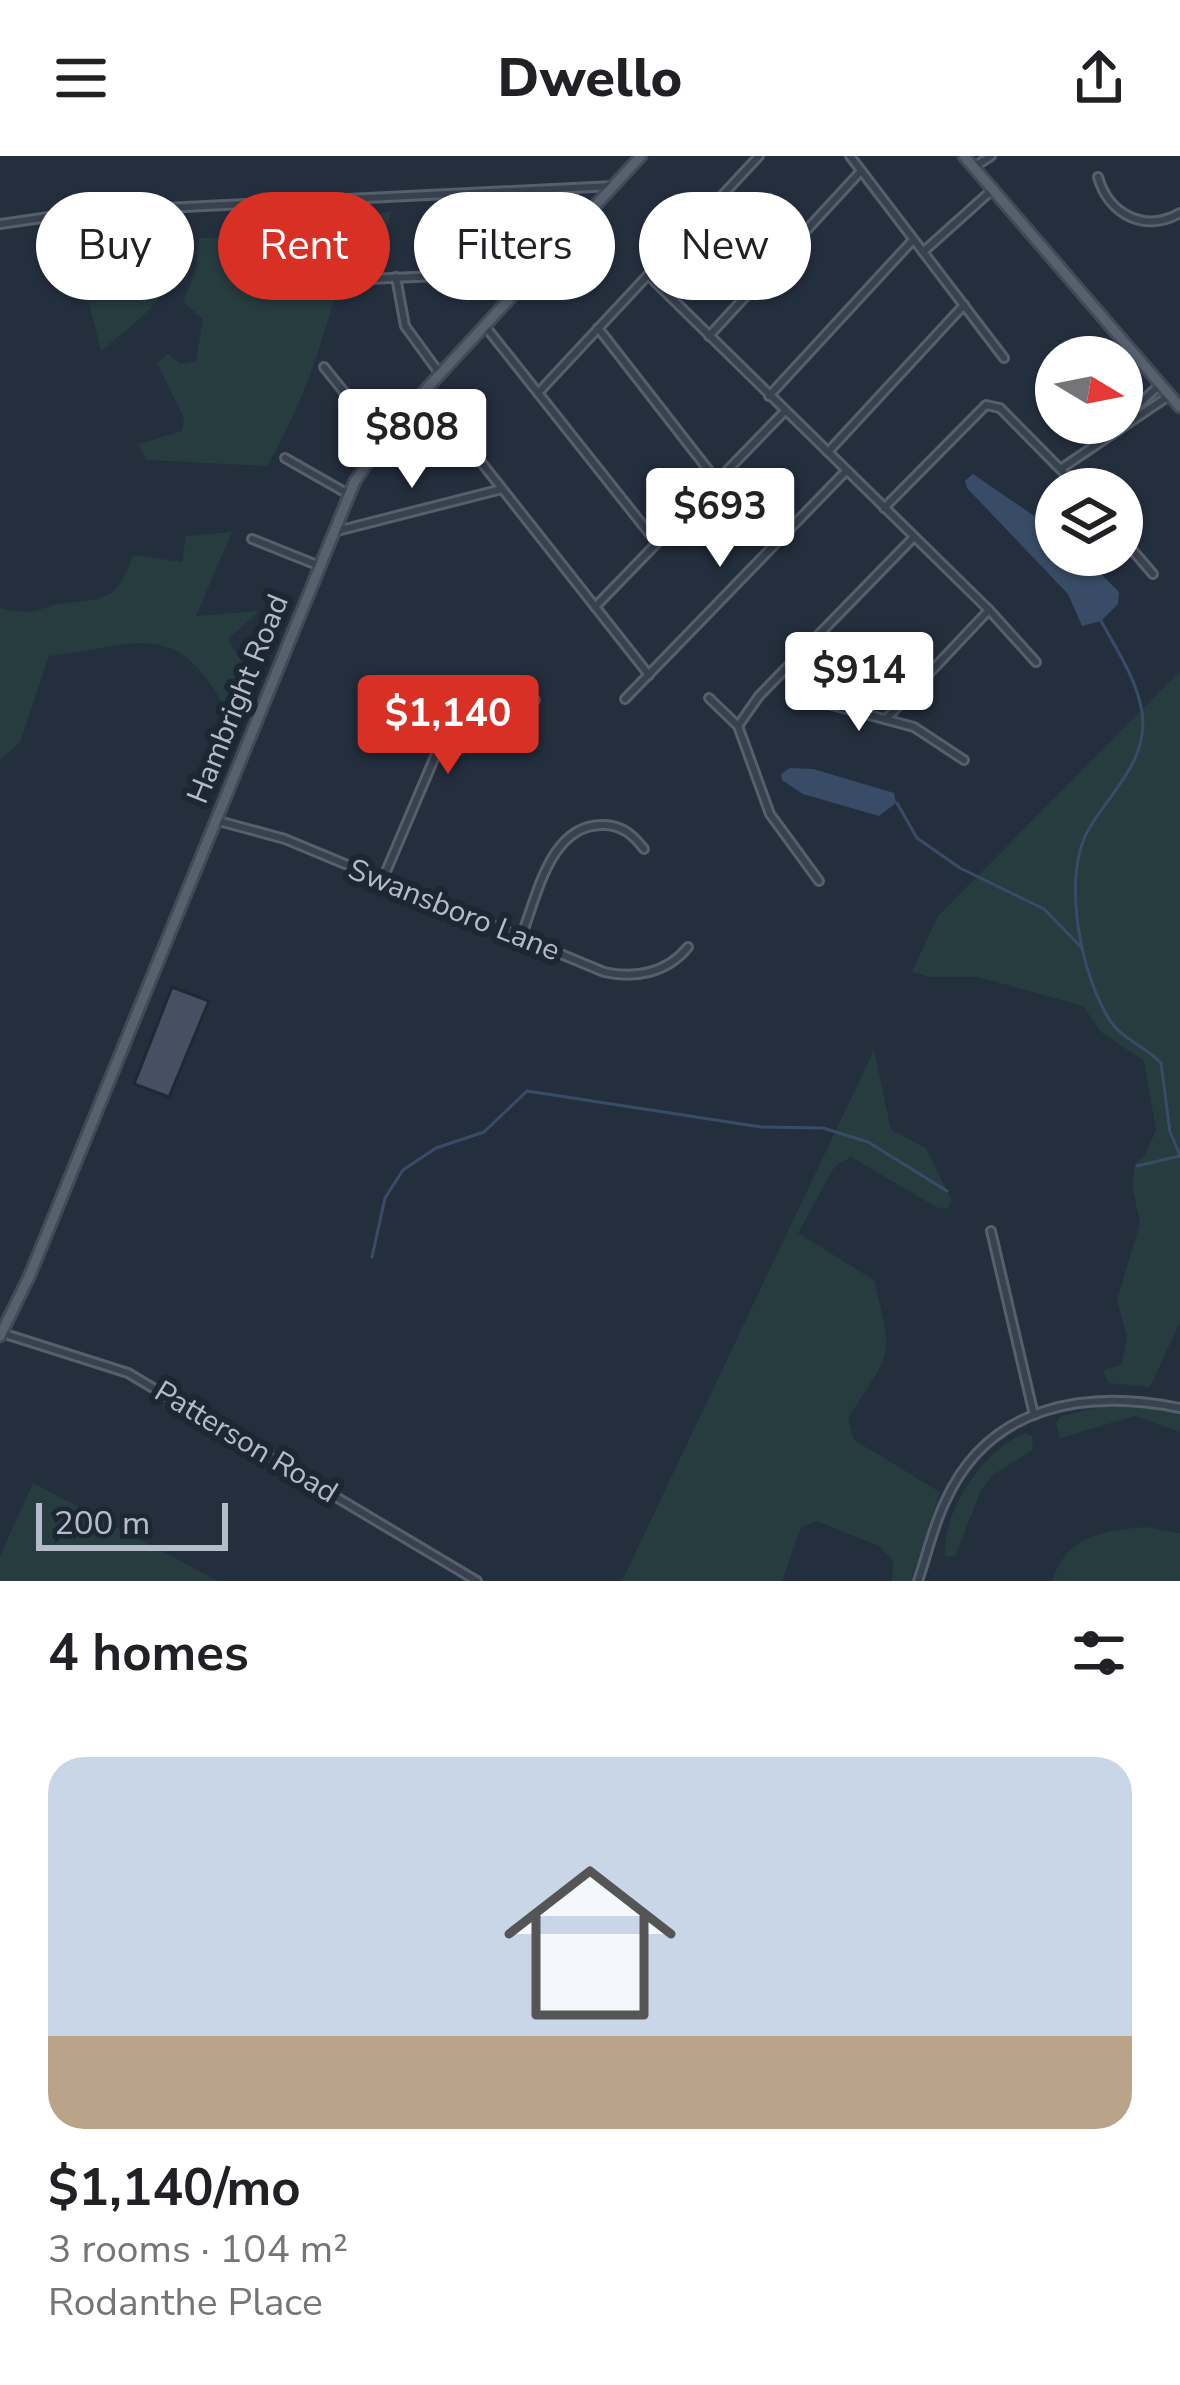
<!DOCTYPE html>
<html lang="en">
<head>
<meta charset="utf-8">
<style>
  :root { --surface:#fff; --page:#f2f2f2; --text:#202124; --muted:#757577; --line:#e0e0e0; --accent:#d93025 }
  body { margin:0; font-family:"Nunito Sans",sans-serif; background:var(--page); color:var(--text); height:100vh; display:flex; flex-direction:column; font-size:45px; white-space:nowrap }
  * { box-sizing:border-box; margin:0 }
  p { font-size:39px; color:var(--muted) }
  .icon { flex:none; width:66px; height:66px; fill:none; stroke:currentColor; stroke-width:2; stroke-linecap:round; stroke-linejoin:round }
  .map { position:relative; height:1425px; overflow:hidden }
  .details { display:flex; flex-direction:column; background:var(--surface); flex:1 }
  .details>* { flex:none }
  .banner { position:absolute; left:36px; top:36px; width:1110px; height:108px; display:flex; gap:24px }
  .needle { width:78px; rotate:100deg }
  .tools { position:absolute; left:1035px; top:180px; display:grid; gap:24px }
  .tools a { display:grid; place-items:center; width:108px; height:108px; border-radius:50%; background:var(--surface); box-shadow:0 3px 9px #0004; font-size:60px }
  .scale { position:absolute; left:36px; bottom:30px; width:192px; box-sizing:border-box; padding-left:12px; border:6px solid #b4bcc9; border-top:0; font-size:33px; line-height:42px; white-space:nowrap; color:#b4bcc9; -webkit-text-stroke:9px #1d2633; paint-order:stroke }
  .price { position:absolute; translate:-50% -102px; padding:0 27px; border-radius:12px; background:#fff; color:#222; font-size:39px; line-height:78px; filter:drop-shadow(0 3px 6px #0008) }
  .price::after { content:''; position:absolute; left:50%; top:72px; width:36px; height:27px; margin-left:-18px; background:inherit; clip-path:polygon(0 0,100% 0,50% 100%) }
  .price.on { background:var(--accent); color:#fff }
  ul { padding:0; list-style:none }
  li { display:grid; align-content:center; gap:24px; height:636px; padding:0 48px }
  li+li { border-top:3px solid var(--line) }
  li span { display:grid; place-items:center; height:372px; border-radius:36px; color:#555 }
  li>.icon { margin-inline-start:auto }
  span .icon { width:216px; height:216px; fill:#fffc; stroke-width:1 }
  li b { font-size:51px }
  h2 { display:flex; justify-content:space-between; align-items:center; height:144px; padding:0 48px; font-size:51px }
  .pill { padding:0 42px; border-radius:54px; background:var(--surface); box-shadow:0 3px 9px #0004; font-size:42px; line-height:108px }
  .pill.on { background:var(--accent); color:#fff }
  header { display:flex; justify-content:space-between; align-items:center; height:156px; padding:0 48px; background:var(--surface); font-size:54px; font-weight:800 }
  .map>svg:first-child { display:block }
  .green { fill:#263c3f }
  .water { fill:#394c67 }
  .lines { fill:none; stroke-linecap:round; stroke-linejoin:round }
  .stream { stroke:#394c67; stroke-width:3 }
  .building { fill:#455162; stroke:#1f2835; stroke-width:3 }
  .minor-casing { stroke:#565f6c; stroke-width:12 }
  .major-casing { stroke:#414a57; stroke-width:15 }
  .minor { stroke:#38414e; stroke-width:6 }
  .major { stroke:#56606e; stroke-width:9 }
  .labels { text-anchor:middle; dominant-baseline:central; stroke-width:12; stroke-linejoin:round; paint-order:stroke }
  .street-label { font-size:30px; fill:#b4bcc9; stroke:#1d2633 }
</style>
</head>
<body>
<header><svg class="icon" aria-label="menu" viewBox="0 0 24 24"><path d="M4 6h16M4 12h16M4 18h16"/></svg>Dwello<svg class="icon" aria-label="share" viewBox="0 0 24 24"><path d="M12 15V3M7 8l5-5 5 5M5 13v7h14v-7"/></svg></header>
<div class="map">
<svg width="1180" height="1425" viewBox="0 0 1180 1425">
  <rect width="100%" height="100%" fill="#242f3e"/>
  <g class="green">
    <path d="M 391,55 C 387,81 368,98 360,122 L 337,134 C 318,199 302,250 267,310 L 146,304 L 139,288 L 182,275 L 184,262 L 157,207 L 168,198 L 181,208 L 196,205 L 203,163 L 183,146 L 197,111 L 199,82 L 323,82 L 344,66 Z"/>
    <path d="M 182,84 C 178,139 140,162 101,195 L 85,131 L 107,88 Z"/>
    <path d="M 232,376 L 196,460 L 259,455 L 228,483 L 243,508 L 228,558 C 178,461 143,488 49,500 L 20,586 L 0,604 L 0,452 C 40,461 33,451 68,447 C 110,442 118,442 133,399 L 182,406 L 186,380 Z"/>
    <polygon points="1180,515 1180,1166 1150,1231 1108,1227 1103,1214 1121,1209 1127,1181 1117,1144 1140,1067 1132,1029 1135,1008 1145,999 1156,974 1144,905 1101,876 1083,850 978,821 931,821 912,816 938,760"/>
    <path d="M 874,894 L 891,974 L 926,992 L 952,1045 L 947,1053 L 936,1051 L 851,1001 L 835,1010 L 798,1077 L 874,1124 C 894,1206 892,1193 848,1262 L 854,1284 L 940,1336 L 911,1425 L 892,1425 L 893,1404 L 879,1390 L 817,1365 L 801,1371 L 782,1425 L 622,1425 Z"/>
    <polygon points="1099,1251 1141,1251 1180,1258 1180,1276 1135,1260 1060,1282 1056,1267 1061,1260"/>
    <path d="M 1026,1277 L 1032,1280 L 1033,1294 L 994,1318 L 981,1334 L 955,1401 L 945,1400 C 942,1355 984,1292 1026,1277 Z"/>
    <polygon points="33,1327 218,1425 0,1425 0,1400"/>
    <path d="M 1146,1371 L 1180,1377 L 1180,1425 L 1052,1425 C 1067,1379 1102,1375 1146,1371 Z"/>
  </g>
  <g class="water">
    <polygon points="973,318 1056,375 1056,399 1082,399 1119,436 1118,448 1101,465 1082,470 1068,438 967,332 965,325"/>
    <polygon points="790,612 813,613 894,637 896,647 879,660 803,638 782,624 781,618"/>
  </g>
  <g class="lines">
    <g class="stream">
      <path d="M 1100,463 C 1115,491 1137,523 1142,556 C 1149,604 1112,634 1090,671 C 1060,719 1081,821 1111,866 C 1124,884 1146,891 1161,907 L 1170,976 L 1180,999"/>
      <polyline points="897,647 917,682 960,712 1044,753 1082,792"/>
      <polyline points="1137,1010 1180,1000"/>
      <polyline points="372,1101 385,1042 403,1014 436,992 484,976 527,935 761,971 823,972 868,986 947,1035"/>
    </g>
  </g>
  <polygon class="building" points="172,831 209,845 169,941 134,928"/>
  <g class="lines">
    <g class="minor-casing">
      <g id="minor">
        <polyline points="850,0 1004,202"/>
        <polyline points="974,11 991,0"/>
        <path d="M 1098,21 C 1109,59 1145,77 1180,57"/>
        <polyline points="0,68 83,56 613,30"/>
        <polyline points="923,96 992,34"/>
        <polyline points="648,119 989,454 1036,506"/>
        <polyline points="396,121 405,170 440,218"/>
        <polyline points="368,123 534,116"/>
        <polyline points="485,170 657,387"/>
        <polyline points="598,172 717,325"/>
        <polyline points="709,180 861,15"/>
        <polyline points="324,211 382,283"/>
        <polyline points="425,235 649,519"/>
        <polyline points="538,237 759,0"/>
        <polyline points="769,240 913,84"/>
        <polyline points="1122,263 1161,228"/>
        <polyline points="1111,277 1119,267"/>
        <polyline points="828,296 964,149"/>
        <polyline points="285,302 348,338"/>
        <polyline points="1062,312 1170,239"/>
        <polyline points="884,352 986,249 1000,252 1080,333"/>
        <polyline points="337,375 502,333"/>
        <polyline points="1122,382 1153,418"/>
        <polyline points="252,383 317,409"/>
        <polyline points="595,451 784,256"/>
        <polyline points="786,513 828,548 914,571 964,604"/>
        <polyline points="709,542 738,570 770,658 819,725"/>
        <polyline points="625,543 846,315"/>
        <polyline points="886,563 989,454"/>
        <polyline points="738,570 759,540 914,381"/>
        <path d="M 215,664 L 285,683 L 604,816 C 635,823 667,817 688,791"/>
        <path d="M 382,725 L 459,544 C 482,524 511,527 535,544"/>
        <path d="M 521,781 C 537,741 550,666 605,669 C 623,670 633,679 644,693"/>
        <polyline points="991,1075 1034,1259"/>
        <polyline points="2,1177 128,1217 477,1425"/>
        <path d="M 918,1425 C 927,1399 933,1371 945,1346 C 989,1248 1086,1233 1180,1252"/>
      </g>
    </g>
    <g class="major-casing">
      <g id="major">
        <polyline points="964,0 1180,251"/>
        <polyline points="0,1180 29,1121 355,325 396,266 641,0"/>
      </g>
    </g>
    <use href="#minor" class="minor"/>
    <use href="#major" class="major"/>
  </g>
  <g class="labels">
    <g class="street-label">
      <text transform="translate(238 543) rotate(-68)">Hambright Road</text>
      <text transform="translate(454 754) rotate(22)">Swansboro Lane</text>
      <text transform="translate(246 1286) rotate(31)">Patterson Road</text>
    </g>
  </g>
</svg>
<div class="tools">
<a><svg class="needle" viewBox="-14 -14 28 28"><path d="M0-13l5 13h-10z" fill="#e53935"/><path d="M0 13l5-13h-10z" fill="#757577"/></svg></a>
<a><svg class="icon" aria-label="layers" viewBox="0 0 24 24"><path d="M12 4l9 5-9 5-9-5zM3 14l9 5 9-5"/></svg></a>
</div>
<div class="scale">200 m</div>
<b class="price" style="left:412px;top:335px">$808</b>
<b class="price" style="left:720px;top:414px">$693</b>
<b class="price" style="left:859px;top:578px">$914</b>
<b class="price on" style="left:448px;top:621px">$1,140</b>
<div class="banner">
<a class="pill">Buy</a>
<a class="pill on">Rent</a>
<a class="pill">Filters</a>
<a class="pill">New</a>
</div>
</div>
<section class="details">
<h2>4 homes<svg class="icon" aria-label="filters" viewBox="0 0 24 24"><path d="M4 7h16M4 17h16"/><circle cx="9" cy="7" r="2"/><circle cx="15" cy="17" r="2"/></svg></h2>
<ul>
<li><span style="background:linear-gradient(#c9d6e8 75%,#b9a48a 0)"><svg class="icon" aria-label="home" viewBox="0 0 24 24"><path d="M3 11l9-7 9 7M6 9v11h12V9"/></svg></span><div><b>$1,140/mo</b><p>3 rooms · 104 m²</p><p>Rodanthe Place</p></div></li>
</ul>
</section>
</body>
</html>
